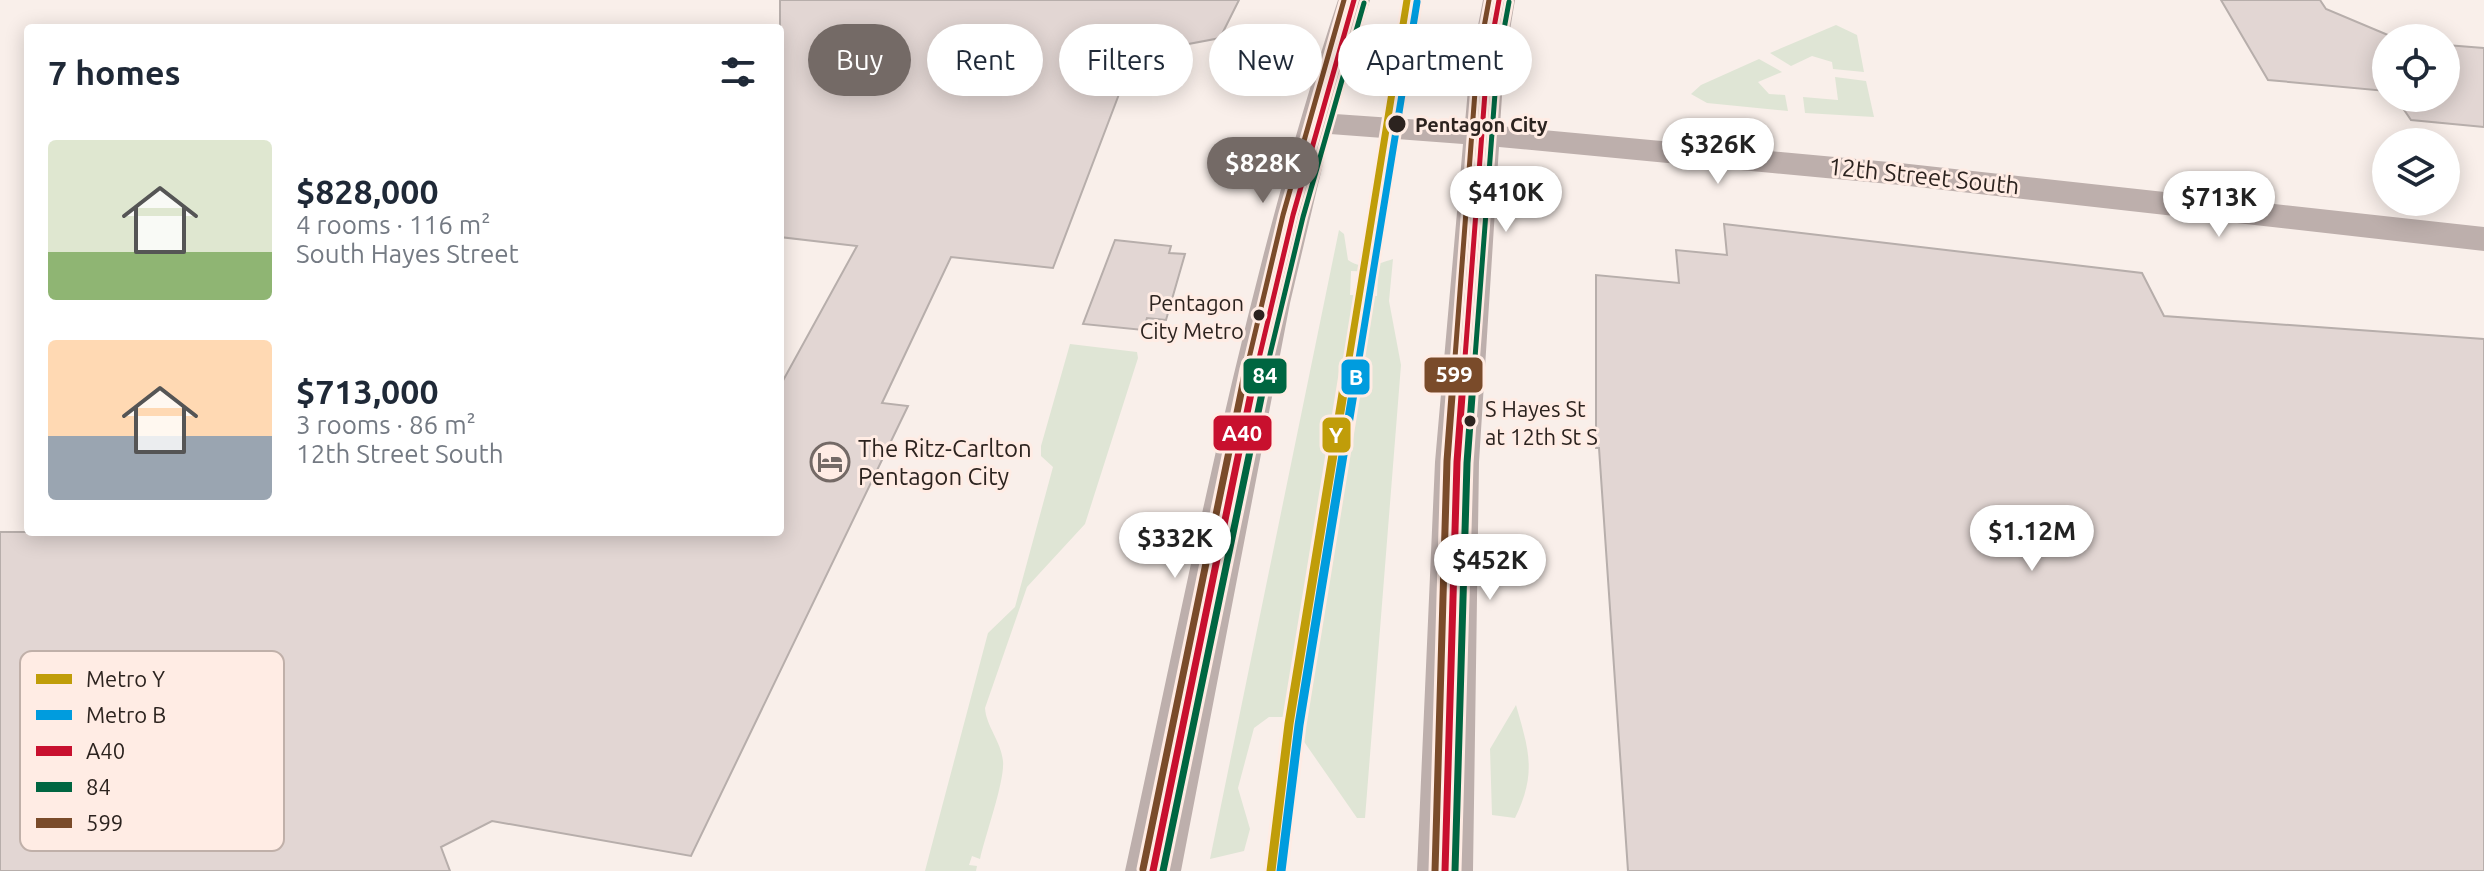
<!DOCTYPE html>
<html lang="en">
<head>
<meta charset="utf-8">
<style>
  :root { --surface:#fff; --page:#f2f2f3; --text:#1f2937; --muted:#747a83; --accent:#746a66 }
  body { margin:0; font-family:Ubuntu,sans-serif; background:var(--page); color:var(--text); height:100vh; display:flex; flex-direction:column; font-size:30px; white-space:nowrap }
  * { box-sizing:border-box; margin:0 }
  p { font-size:26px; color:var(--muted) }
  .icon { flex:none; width:44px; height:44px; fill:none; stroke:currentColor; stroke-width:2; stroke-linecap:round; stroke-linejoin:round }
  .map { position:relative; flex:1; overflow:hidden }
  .drawer { position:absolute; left:24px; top:24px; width:760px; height:512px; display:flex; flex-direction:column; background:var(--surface); border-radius:8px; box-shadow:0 4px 20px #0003 }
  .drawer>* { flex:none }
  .guide { position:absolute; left:808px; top:24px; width:760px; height:72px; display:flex; gap:16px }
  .tools { position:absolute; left:2372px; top:24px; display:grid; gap:16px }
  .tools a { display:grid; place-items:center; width:88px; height:88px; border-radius:50%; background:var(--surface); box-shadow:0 4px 20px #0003; font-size:40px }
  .price { position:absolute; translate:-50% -68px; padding:0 18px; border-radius:28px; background:#fff; color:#222; font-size:26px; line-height:52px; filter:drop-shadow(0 2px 4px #0008) }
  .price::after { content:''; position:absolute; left:50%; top:48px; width:24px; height:18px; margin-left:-12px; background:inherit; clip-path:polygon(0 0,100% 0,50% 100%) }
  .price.current { background:var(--accent); color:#fff }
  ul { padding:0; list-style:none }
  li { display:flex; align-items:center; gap:24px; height:200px; padding:0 24px }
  li span { display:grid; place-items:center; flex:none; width:224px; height:160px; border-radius:8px; color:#555 }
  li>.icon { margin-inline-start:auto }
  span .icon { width:96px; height:96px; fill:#fffc; stroke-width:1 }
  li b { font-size:34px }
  h2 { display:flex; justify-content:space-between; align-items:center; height:96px; padding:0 24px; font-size:34px }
  .chip { padding:0 28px; border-radius:36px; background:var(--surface); box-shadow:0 4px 20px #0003; font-size:28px; line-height:72px }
  .chip.current { background:var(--accent); color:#fff }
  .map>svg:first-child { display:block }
  .green { fill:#dfe5d5; fill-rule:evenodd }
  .building { fill:#e2d6d3; stroke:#b7aeab; stroke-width:2 }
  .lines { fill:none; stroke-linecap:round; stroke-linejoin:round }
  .secondary { fill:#bdafac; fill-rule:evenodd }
  .bus-1-far1-casing { stroke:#ffece4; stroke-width:10 }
  .bus-1-casing { stroke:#ffece4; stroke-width:13 }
  .bus-2-far1-casing { stroke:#ffece4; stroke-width:10 }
  .bus-2-casing { stroke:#ffece4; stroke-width:13 }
  .bus-3-far1-casing { stroke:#ffece4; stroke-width:10 }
  .bus-3-casing { stroke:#ffece4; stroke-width:13 }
  .bus-1-far1 { stroke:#c8102e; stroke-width:5 }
  .bus-1 { stroke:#c8102e; stroke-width:7 }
  .bus-2-far1 { stroke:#006641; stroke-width:5 }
  .bus-2 { stroke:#006641; stroke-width:7 }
  .bus-3-far1 { stroke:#7a4b2a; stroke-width:5 }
  .bus-3 { stroke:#7a4b2a; stroke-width:7 }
  .metro-1-far1-casing { stroke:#ffece4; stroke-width:12 }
  .metro-1-casing { stroke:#ffece4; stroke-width:15 }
  .metro-2-far1-casing { stroke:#ffece4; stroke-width:12 }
  .metro-2-casing { stroke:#ffece4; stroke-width:15 }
  .metro-1-far1 { stroke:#c09d09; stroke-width:7 }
  .metro-1 { stroke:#c09d09; stroke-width:9 }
  .metro-2-far1 { stroke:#009cde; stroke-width:7 }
  .metro-2 { stroke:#009cde; stroke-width:9 }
  .stop-dot { fill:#2c231f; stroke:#ffece4; stroke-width:3 }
  .labels { text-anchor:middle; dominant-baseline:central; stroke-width:6; stroke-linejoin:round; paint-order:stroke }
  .far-stop-label { font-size:20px; font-weight:bold; fill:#2c231f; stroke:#ffece4; text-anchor:start }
  .bus-label { font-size:22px; fill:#2c231f; stroke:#ffece4; text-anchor:end }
  .street-label { font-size:24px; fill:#2c231f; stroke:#ffece4 }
  .poi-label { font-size:24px; fill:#2c231f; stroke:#ffece4; text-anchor:start }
  .key { fill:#ffece4; stroke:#c0b0a9; stroke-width:2 }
  .key-label { font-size:22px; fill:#2c231f }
  .line-badge { stroke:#ffece4; stroke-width:3 }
  .badge-label { font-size:22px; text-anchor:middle; font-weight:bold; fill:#fff }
</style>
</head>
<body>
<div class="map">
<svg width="2484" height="871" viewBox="0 0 2484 871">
  <rect width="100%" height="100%" fill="#f9efea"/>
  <g class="green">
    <polygon points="1836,25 1857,35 1864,72 1833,69 1832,62 1812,56 1791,66 1770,53"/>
    <polygon points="1759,59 1782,72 1758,82 1769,94 1785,95 1788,111 1707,103 1691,94 1701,85"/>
    <polygon points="1835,77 1866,81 1874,117 1805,113 1803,97 1838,100"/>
    <path d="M 1339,230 L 1344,234 L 1348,260 C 1364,271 1377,264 1393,259 L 1389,301 L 1401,365 L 1365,818 L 1357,818 L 1298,733 L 1283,717 L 1269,717 L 1254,728 L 1238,788 L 1250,829 L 1244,851 L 1210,859 ZM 1351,271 L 1378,272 L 1377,296 L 1350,295 Z"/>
    <path d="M 1070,344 L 1137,352 L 1138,358 L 1085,524 L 1027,587 L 985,708 C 986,726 1001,741 1003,761 C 1005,781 985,836 980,859 L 972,856 L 969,865 L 977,866 L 976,871 L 925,871 L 988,633 L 1015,607 L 1053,467 L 1041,456 L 1041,446 Z"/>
    <path d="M 1516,705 C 1529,751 1537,773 1515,818 L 1492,815 L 1490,749 Z"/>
  </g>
  <g class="building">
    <polygon points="780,0 1239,0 1220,38 1162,49 1132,60 1053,268 951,257 882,403 908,406 691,856 492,821 441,847 450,871 0,871 0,532 780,532 780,386 857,246 780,237"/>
    <polygon points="2221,0 2320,0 2326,9 2395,38 2386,38 2386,91 2268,80"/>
    <polygon points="2446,45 2484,48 2484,127 2411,120 2396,98 2446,98"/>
    <polygon points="1724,224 2142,273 2164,316 2484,339 2484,871 1628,871 1599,448 1596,448 1596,275 1679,283 1676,250 1727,255"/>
    <polygon points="1115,240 1171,246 1169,253 1185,254 1166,320 1147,318 1143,330 1083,324"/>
  </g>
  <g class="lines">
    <path class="secondary" d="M 1338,0 L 1370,0 L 1335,114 L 1465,123 L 1470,66 L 1483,0 L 1515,0 L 1504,66 L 1500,126 L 1900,163 L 2484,227 L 2484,251 L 1900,185 L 1499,147 L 1479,462 L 1473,871 L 1417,871 L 1435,462 L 1463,144 L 1330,134 L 1290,303 L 1181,871 L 1125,871 C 1189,579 1244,284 1338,0 Z"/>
    <g class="bus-1-far1-casing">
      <g id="bus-1-far1">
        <polyline points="1256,371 1293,215 1354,0"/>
        <polyline points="1464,371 1487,66 1499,0"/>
      </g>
    </g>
    <g class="bus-1-casing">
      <g id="bus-1">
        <polyline points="1153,871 1256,369"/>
        <polyline points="1445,871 1457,462 1464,369"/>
      </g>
    </g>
    <g class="bus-2-far1-casing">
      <g id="bus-2-far1">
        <polyline points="1266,371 1303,217 1364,3"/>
        <polyline points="1474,371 1497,67 1509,2"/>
      </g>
    </g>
    <g class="bus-2-casing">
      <g id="bus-2">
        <polyline points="1163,871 1267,369"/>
        <polyline points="1455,871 1467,463 1474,369"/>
      </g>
    </g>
    <g class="bus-3-far1-casing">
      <g id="bus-3-far1">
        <polyline points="1246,371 1283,215 1344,0"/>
        <polyline points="1454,371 1477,65 1489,0"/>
      </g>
    </g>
    <g class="bus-3-casing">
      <g id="bus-3">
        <polyline points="1143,869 1246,369"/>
        <polyline points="1435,871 1447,461 1454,369"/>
      </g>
    </g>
    <use href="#bus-1-far1" class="bus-1-far1"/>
    <use href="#bus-1" class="bus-1"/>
    <use href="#bus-2-far1" class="bus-2-far1"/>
    <use href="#bus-2" class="bus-2"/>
    <use href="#bus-3-far1" class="bus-3-far1"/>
    <use href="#bus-3" class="bus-3"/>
    <g class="metro-1-far1-casing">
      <polyline id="metro-1-far1" points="1347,371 1407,0"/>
    </g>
    <g class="metro-1-casing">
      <polyline id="metro-1" points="1271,871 1289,724 1347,369"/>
    </g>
    <g class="metro-2-far1-casing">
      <polyline id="metro-2-far1" points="1357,371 1417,2"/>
    </g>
    <g class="metro-2-casing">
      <polyline id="metro-2" points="1281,871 1299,725 1357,369"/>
    </g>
    <use href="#metro-1-far1" class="metro-1-far1"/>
    <use href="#metro-1" class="metro-1"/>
    <use href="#metro-2-far1" class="metro-2-far1"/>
    <use href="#metro-2" class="metro-2"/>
  </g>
  <defs>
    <g id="hotel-ring" transform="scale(2)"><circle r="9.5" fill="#ffece4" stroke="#746a66" stroke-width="1.5"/><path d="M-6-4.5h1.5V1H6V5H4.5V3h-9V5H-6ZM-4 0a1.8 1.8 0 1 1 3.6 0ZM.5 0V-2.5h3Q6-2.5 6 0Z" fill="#746a66"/></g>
  </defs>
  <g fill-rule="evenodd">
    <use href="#hotel-ring" x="830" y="462"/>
  </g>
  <g class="stop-dot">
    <circle cx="1397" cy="124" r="10"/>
    <circle cx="1259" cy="315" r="7"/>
    <circle cx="1470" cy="421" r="7"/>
  </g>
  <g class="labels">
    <g class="far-stop-label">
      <text x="1415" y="124">Pentagon City</text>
    </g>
    <g class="bus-label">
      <text x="1244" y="302">Pentagon<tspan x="1244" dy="28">City Metro</tspan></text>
      <text x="1485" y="408" text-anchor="start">S Hayes St<tspan x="1485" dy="28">at 12th St S</tspan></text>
    </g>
    <g class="street-label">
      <text transform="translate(1924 176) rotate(6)">12th Street South</text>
    </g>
    <g class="poi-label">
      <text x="858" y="448">The Ritz-Carlton<tspan x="858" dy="28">Pentagon City</tspan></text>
    </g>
  </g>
  <rect x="20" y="651" width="264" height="200" rx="12" class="key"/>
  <rect x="36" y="674" width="36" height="10" fill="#c09d09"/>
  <rect x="36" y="710" width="36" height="10" fill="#009cde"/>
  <rect x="36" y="746" width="36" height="10" fill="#c8102e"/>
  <rect x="36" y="782" width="36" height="10" fill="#006641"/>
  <rect x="36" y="818" width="36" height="10" fill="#7a4b2a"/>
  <g class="key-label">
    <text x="86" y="687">Metro Y</text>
    <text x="86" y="723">Metro B</text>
    <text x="86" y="759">A40</text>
    <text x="86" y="795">84</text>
    <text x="86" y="831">599</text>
  </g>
  <g class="line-badge">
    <rect x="1423" y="356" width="61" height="38" rx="8" fill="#7a4b2a"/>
    <rect x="1242" y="357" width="46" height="38" rx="8" fill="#006641"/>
    <rect x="1340" y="358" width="31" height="38" rx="8" fill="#009cde"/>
    <rect x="1212" y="414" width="61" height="38" rx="8" fill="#c8102e"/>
    <rect x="1321" y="416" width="31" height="38" rx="8" fill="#c09d09"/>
  </g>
  <g class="badge-label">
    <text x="1454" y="382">599</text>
    <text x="1265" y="383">84</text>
    <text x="1356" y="385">B</text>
    <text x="1242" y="441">A40</text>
    <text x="1336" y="443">Y</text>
  </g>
</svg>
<div class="tools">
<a><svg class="icon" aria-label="locate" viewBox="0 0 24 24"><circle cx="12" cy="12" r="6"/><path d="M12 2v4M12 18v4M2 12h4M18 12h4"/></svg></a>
<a><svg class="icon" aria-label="layers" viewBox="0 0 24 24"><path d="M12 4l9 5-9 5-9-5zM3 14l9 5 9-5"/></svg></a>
</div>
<b class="price" style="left:1718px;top:186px">$326K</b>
<b class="price current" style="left:1263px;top:205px">$828K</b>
<b class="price" style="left:1506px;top:234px">$410K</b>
<b class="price" style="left:2219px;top:239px">$713K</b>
<b class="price" style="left:2032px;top:573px">$1.12M</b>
<b class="price" style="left:1175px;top:580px">$332K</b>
<b class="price" style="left:1490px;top:602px">$452K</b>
<div class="guide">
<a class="chip current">Buy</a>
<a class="chip">Rent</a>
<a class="chip">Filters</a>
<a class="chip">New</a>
<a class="chip">Apartment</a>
</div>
<section class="drawer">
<h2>7 homes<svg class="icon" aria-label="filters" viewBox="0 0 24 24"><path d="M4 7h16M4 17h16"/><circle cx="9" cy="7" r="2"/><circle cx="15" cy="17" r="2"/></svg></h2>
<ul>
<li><span style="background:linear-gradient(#dfe7d0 70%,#8fb573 0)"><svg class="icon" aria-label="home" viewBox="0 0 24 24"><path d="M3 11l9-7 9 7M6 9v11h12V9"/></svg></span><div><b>$828,000</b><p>4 rooms · 116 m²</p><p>South Hayes Street</p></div></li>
<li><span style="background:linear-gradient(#ffd9b3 60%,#9aa5b1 0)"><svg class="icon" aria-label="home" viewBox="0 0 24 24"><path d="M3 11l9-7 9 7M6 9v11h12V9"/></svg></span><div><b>$713,000</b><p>3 rooms · 86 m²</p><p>12th Street South</p></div></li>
</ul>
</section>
</div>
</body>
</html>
